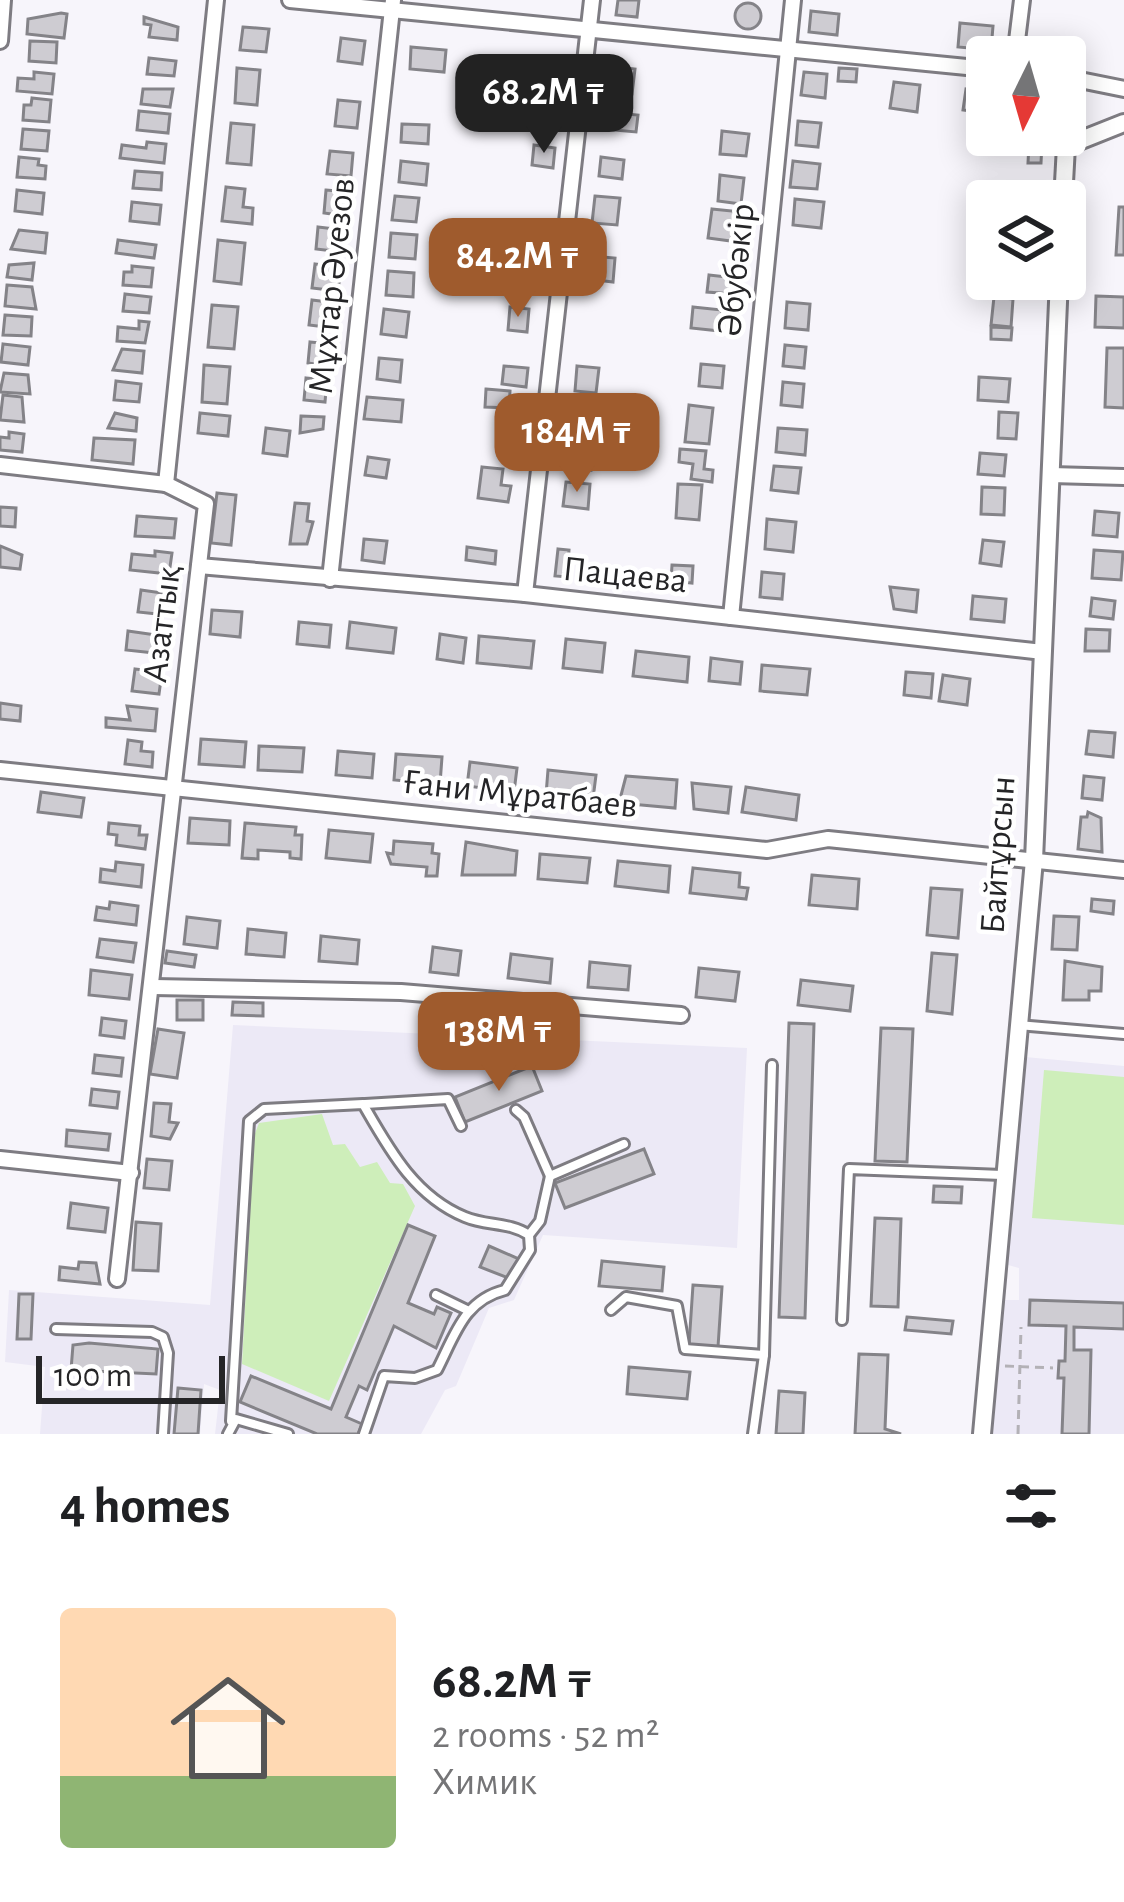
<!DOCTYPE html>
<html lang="en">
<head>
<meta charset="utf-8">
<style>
  :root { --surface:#fff; --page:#f2f2f2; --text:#202124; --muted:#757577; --line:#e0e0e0; --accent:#9f5b2d }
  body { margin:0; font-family:"Alegreya Sans",sans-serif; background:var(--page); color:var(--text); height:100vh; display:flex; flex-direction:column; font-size:45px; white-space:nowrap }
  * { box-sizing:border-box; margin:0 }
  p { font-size:39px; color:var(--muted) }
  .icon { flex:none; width:66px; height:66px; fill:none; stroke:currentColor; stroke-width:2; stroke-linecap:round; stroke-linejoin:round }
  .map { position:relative; height:1434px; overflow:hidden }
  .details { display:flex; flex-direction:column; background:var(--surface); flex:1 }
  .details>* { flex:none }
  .needle { width:78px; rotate:185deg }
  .tools { position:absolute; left:966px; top:36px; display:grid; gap:24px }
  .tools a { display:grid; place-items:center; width:120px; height:120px; border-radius:12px; background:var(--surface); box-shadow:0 6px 30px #0003; font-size:60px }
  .scale { position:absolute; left:36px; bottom:30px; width:189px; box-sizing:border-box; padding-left:12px; border:6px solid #252527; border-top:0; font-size:33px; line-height:42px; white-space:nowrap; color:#252527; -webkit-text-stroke:9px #fff; paint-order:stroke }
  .price { position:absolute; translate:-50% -102px; padding:0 27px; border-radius:24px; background:var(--accent); color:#fff; font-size:39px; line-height:78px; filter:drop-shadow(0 3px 6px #0008) }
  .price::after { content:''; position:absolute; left:50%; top:72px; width:36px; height:27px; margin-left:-18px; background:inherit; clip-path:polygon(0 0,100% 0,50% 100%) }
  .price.on { background:#222; color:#fff }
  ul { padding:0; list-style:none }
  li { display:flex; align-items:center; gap:36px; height:300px; padding:0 60px }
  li+li { border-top:3px solid var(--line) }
  li span { display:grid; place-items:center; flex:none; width:336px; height:240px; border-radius:12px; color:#555 }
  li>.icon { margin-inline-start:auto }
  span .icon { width:144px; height:144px; fill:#fffc; stroke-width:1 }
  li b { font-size:51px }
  h2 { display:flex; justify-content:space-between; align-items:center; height:144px; padding:0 60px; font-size:51px }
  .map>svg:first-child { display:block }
  .built { fill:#ece9f6 }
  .green { fill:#ceeeba }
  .building { fill:#ceccd2; stroke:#848388; stroke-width:3 }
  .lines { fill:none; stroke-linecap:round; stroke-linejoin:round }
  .service-casing { stroke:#7e7c82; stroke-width:14 }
  .minor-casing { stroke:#7e7c82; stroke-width:20 }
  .tertiary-casing { stroke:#7e7c82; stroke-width:22 }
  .path { stroke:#b3b1b6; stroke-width:3; stroke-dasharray:9 6; stroke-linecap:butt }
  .service { stroke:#fff; stroke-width:8 }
  .minor { stroke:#fff; stroke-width:14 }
  .tertiary { stroke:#fff; stroke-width:16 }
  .labels { text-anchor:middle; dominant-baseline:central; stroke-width:9; stroke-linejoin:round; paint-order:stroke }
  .street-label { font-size:36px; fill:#252527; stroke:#fff }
</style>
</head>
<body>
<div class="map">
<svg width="1124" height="1434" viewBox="0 0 1124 1434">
  <rect width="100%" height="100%" fill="#f7f5fb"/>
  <g class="built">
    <polygon points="233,1025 747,1048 737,1248 543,1235 514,1300 489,1308 456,1386 445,1390 421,1434 215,1434 220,1390 204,1384 200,1434 40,1434 45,1367 5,1362 9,1290 210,1305"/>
    <polygon points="1025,1057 1124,1066 1124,1434 993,1434 1002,1300 1019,1300 1019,1268 1008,1265"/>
  </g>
  <g class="green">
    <polygon points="1044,1070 1124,1077 1124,1225 1032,1218"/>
    <polygon points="322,1114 333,1145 345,1144 360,1167 377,1162 390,1183 403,1184 415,1206 329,1401 242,1364 254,1136 259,1123"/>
  </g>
  <g class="building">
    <polygon points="618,0 639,0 637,17 616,15"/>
    <circle cx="748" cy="16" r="13"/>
    <polygon points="811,11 839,14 837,35 809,32"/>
    <polygon points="61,13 67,14 64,38 27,34 28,19"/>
    <polygon points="144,17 178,27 177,40 149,37 151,25 144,24"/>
    <polygon points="960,23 993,26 991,50 958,47"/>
    <polygon points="243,27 269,29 266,52 240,50"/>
    <polygon points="341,38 365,41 362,64 338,61"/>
    <polygon points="30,41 57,42 56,63 29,61"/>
    <polygon points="411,47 446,50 444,72 410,69"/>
    <polygon points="149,58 176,61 174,76 147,74"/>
    <polygon points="540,66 560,68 559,87 539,86"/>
    <polygon points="609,66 635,69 632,94 607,92"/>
    <polygon points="237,68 260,70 257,105 235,103"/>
    <polygon points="839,68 857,69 856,82 838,81"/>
    <polygon points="34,72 54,74 52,94 17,91 18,78 34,79"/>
    <polygon points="804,72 827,74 825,98 801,95"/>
    <polygon points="894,82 920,85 917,112 890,108"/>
    <polygon points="143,89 173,89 170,107 141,104"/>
    <polygon points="966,89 987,92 986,113 963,110"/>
    <polygon points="530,92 555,95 553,117 528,115"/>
    <polygon points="32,98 51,100 49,122 23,120 24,105 31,105"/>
    <polygon points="338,100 360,102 357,128 335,126"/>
    <polygon points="139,111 170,114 168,133 137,130"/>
    <polygon points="604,112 638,115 636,132 602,129"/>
    <polygon points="798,121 821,123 818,147 796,145"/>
    <polygon points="231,123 254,125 251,165 227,163"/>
    <polygon points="402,124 429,125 428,144 401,142"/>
    <polygon points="23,129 49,131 47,151 21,149"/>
    <polygon points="722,131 749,134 746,156 720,154"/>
    <polygon points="147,142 166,144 164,163 120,158 122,145 146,148"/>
    <polygon points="1029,143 1042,143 1041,163 1028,163"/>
    <polygon points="534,145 555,148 553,168 532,165"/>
    <polygon points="330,151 353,153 351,176 327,174"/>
    <polygon points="19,157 39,159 38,165 46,166 45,179 17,177"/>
    <polygon points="601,157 624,160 622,179 599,176"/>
    <polygon points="401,161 428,164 426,185 399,182"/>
    <polygon points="793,161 820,164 817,189 790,187"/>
    <polygon points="135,171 162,173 161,190 133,188"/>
    <polygon points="720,175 744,178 741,204 718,201"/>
    <polygon points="226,187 245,189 243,207 253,208 252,224 222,221"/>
    <polygon points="17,190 44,193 42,214 15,211"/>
    <polygon points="326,190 349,192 346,216 324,213"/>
    <polygon points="395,196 419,198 416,222 392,220"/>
    <polygon points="595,196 620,198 617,225 592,223"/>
    <polygon points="795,199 824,202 821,228 793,225"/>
    <polygon points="132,202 161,205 159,224 130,221"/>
    <polygon points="1119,207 1124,207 1124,255 1116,255"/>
    <polygon points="712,209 742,212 738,242 708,238"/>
    <polygon points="318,227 344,230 342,252 316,249"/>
    <polygon points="19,230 47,233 45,253 11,249"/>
    <polygon points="391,233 417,235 415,259 389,257"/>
    <polygon points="118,240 156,245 154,258 116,253"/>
    <polygon points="218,240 245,243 241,284 214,281"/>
    <polygon points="591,256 615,258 613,282 588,279"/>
    <polygon points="34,263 32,280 7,277 9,265"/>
    <polygon points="986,263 987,279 1012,279 1011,290 984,288"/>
    <polygon points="315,264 341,267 338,291 312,288"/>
    <polygon points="132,266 153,268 151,287 123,285 124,272 132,272"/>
    <polygon points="388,271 414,273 413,297 386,295"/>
    <polygon points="709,275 736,278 734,294 707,292"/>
    <polygon points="7,285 32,287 36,309 5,306"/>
    <polygon points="125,294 151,297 149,313 123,311"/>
    <polygon points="1096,296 1124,297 1124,328 1095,327"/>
    <polygon points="994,297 1013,299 1011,327 991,325"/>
    <polygon points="312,300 337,303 334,328 309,325"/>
    <polygon points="787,302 810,304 808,330 785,328"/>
    <polygon points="212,305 238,307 234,349 208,347"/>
    <polygon points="510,307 529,309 527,332 508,330"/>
    <polygon points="693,307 722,310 720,331 691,328"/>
    <polygon points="384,309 409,312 406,337 381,334"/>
    <polygon points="5,315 32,317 31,336 3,335"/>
    <polygon points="139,321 149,322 145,343 117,341 118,327 139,329"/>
    <polygon points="991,327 1012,328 1011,340 991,339"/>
    <polygon points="310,342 332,344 329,366 308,363"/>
    <polygon points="3,344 30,347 28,365 1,362"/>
    <polygon points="785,345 806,347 804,368 783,366"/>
    <polygon points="1107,348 1124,348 1124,408 1105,407"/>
    <polygon points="122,349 144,351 142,373 113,370"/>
    <polygon points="379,358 402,360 400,382 377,379"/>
    <polygon points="701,364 724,366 722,388 699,386"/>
    <polygon points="204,365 230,367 227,404 202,402"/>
    <polygon points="504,366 528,368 526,387 502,384"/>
    <polygon points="577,366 599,368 596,393 575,391"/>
    <polygon points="4,373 28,375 30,394 0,392"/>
    <polygon points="979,377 1010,379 1008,402 978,400"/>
    <polygon points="306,378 327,380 325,402 304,400"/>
    <polygon points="116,381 141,384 139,402 114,400"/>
    <polygon points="783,382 804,384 802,407 781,405"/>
    <polygon points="486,389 510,391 509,408 485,407"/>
    <polygon points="3,395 22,397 24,422 0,420"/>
    <polygon points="367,397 403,400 401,422 364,419"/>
    <polygon points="689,405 713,408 709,444 685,442"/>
    <polygon points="999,412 1018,413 1016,439 998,438"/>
    <polygon points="115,413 137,418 136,431 108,428"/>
    <polygon points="200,413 230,416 228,436 198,433"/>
    <polygon points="301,416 324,417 323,429 300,433"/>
    <polygon points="266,428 290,431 287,456 263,453"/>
    <polygon points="778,428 807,430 805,455 776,452"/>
    <polygon points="9,432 24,434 22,452 0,450 0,437 9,438"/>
    <polygon points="94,438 135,440 133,464 92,460"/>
    <polygon points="567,441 593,444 591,470 564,467"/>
    <polygon points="680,449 706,451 704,469 713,470 712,482 691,479 693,464 679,462"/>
    <polygon points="980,453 1006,455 1004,476 978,474"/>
    <polygon points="368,457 389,460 386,478 365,475"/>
    <polygon points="774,466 801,468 798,493 771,490"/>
    <polygon points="482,467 503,469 501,485 511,486 508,502 478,498"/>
    <polygon points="566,482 590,484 588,509 563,506"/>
    <polygon points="678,484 702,485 699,520 676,518"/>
    <polygon points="982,487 1005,488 1004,515 981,514"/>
    <polygon points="217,493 236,495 231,545 211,543"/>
    <polygon points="295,503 309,504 307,521 313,522 307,544 290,544"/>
    <polygon points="0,507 16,508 15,527 0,526"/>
    <polygon points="1095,511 1119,513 1117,537 1093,535"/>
    <polygon points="137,516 176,519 174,538 135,536"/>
    <polygon points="767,519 796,522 793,552 765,549"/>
    <polygon points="364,539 387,541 384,563 362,560"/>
    <polygon points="983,540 1004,542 1001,566 980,563"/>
    <polygon points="0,546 22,555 20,569 0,567"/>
    <polygon points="467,547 496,551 495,564 466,560"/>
    <polygon points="558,549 569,550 567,577 555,576"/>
    <polygon points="1094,550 1123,552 1121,580 1092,578"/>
    <polygon points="155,551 172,553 169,574 130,570 132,554 155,556"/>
    <polygon points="672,565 693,566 692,583 671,581"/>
    <polygon points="762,572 784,574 782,599 760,597"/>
    <polygon points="890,587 918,590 916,612 894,609"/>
    <polygon points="141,590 169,594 167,615 138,612"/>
    <polygon points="973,596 1006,599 1004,622 971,619"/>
    <polygon points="1092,598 1115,601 1113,619 1090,616"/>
    <polygon points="212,610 242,612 240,637 210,634"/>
    <polygon points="299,622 331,625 329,647 297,644"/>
    <polygon points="350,622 396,628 393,653 347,648"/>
    <polygon points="1086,629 1110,630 1109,651 1085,651"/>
    <polygon points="128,631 156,635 155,640 165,642 164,654 126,650"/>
    <polygon points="440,634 466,638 463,663 437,659"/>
    <polygon points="479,636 534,641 531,668 477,663"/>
    <polygon points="566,639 605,643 602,672 563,668"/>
    <polygon points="636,651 689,657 687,682 633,676"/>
    <polygon points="711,658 742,662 740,684 709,681"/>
    <polygon points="762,665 810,669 807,695 760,691"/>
    <polygon points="135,669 162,672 159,694 132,691"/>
    <polygon points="906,672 933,674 931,698 904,695"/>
    <polygon points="943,675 970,679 967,705 939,701"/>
    <polygon points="0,703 21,706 20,721 0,719"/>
    <polygon points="127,706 157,709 155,731 106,727 106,718 130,720"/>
    <polygon points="1089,731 1115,733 1113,757 1086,754"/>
    <polygon points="201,739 246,742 244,767 199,764"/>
    <polygon points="128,740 142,742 141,751 153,752 152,767 125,764"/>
    <polygon points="259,746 304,748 302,772 258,770"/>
    <polygon points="338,751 374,754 372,778 336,775"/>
    <polygon points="396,754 442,757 440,784 394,780"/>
    <polygon points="470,762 517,768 514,792 467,786"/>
    <polygon points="548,770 596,775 593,799 546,795"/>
    <polygon points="626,776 677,780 675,808 619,803"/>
    <polygon points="1084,776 1104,778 1102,800 1082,798"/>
    <polygon points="692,783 731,787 728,813 694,809"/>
    <polygon points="746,787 799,795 796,820 742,812"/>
    <polygon points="41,792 84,798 81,817 38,812"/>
    <polygon points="1088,812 1101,818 1102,852 1078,849 1081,817 1087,817"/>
    <polygon points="190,818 230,821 229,845 188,843"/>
    <polygon points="109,823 140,826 139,835 147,835 145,849 116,845 117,835 108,834"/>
    <polygon points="245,823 296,827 295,835 302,835 301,859 290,858 290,852 258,850 258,859 242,858"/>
    <polygon points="329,830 373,834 370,862 326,858"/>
    <polygon points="394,841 433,844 432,853 439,854 437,876 426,876 427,867 391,864 387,853 393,854"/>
    <polygon points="466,842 517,851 515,875 462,875"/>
    <polygon points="540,854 590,858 587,883 538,879"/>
    <polygon points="618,861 670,866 668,892 615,886"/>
    <polygon points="116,862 143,865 141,887 100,882 101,869 115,871"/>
    <polygon points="693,868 740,873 739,887 748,888 746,899 690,893"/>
    <polygon points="812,875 859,879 857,909 809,905"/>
    <polygon points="931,888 962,890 958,938 927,935"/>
    <polygon points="1092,899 1114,901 1113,914 1091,911"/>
    <polygon points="110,902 138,906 136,925 95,920 97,907 109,909"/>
    <polygon points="1054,916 1079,917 1077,950 1052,949"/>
    <polygon points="187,917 220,921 217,948 184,944"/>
    <polygon points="248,929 286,933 284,957 246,954"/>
    <polygon points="321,936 359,940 357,964 319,961"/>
    <polygon points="100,939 136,943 133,962 97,957"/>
    <polygon points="433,947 461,951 458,975 430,972"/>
    <polygon points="167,951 196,955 194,967 165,963"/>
    <polygon points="932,953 957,955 952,1014 927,1011"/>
    <polygon points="511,954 552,959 550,983 508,978"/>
    <polygon points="1065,961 1102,967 1101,991 1089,991 1089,1000 1063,1000"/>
    <polygon points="590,962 630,966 628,990 588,987"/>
    <polygon points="699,968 739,972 735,1001 696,997"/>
    <polygon points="91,970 132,975 129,999 89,995"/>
    <polygon points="801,980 853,986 850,1011 798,1005"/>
    <rect x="177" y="1000" width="26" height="20"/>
    <polygon points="233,1002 263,1003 263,1016 232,1015"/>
    <polygon points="102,1018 126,1021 124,1038 100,1035"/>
    <polygon points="789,1023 814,1024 805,1318 779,1317"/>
    <polygon points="881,1028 913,1029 907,1162 875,1161"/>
    <polygon points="158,1029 184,1033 177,1078 150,1074"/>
    <polygon points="95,1055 123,1058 121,1076 93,1073"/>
    <polygon points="532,1066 542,1091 465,1122 455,1097"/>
    <polygon points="92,1089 119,1092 117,1108 90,1105"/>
    <polygon points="154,1103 171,1104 169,1122 178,1123 170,1139 151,1136"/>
    <polygon points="67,1130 110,1134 108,1150 66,1146"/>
    <polygon points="644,1149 654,1174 565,1208 555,1183"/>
    <polygon points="147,1159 172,1161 169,1190 144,1188"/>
    <polygon points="934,1186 962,1187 961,1203 933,1202"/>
    <polygon points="71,1203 108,1208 105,1232 68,1228"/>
    <polygon points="875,1218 901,1219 898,1307 871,1306"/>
    <polygon points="136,1222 161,1224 158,1271 133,1270"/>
    <polygon points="408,1225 435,1236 408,1303 434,1314 437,1307 451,1313 436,1348 394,1326 367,1390 359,1386 346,1417 362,1424 358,1434 317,1434 240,1402 251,1376 331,1409"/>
    <polygon points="489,1246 519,1259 511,1279 480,1267"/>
    <polygon points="602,1261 664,1267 662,1291 599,1286"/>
    <polygon points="79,1262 96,1263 100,1284 59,1280 60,1267 78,1269"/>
    <polygon points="693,1285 722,1287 718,1347 689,1345"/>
    <polygon points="19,1294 33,1294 31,1339 17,1339"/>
    <polygon points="1030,1300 1124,1303 1124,1329 1074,1327 1074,1350 1091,1350 1089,1434 1062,1434 1064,1378 1058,1378 1059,1361 1065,1361 1066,1326 1029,1325"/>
    <polygon points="907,1317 953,1321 951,1334 905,1330"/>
    <polygon points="89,1343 158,1349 156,1374 71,1370 73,1345"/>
    <polygon points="859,1354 888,1355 885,1429 901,1434 855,1434"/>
    <polygon points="629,1367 690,1372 687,1399 627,1394"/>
    <polygon points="178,1388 201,1390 198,1434 174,1434"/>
    <polygon points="779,1391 805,1393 803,1434 776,1434"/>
  </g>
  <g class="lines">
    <g class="service-casing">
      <g id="service">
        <polyline points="1018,1025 1124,1034"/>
        <polyline points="365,1104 448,1099 461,1126"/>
        <polyline points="516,1110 524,1117 550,1176"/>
        <polyline points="529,1235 540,1221 550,1176 624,1144"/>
        <polyline points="436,1295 467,1310"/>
        <polyline points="611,1310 626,1297 677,1306 685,1349 764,1355"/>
        <polyline points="842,1320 849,1169 1002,1175"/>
        <polyline points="56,1329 152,1332 163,1337 168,1353 163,1434"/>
        <path d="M 231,1421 L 249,1121 L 264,1109 L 363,1104 C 389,1149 414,1196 465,1217 C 486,1226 510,1222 529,1235 L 530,1250 L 505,1290 C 464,1300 455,1335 437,1370 L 415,1378 L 384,1376 L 364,1434"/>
        <polyline points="228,1434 236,1419 288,1434"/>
        <polyline points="753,1434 764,1355 772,1065"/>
      </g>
    </g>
    <g class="minor-casing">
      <g id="minor">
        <polyline points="290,0 987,69"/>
        <polyline points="0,41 3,0"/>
        <polyline points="1015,57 1022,0"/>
        <polyline points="1065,77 1124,89"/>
        <polyline points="1065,88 1066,146"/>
        <polyline points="0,465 166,484"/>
        <polyline points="1051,475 1124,477"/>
        <polyline points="199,566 525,594 1043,652"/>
        <polyline points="330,579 393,0"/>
        <polyline points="525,594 592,0"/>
        <polyline points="731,617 793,0"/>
        <polyline points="0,770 767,850 828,839 1124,870"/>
        <polyline points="154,987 401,992 681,1015"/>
        <polyline points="0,1159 131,1173"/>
        <polyline points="117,1279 206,504 166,484 216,0"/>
      </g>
    </g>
    <g class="tertiary-casing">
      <g id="tertiary">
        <polyline points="1063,201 1066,146 1124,123"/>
        <polyline points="982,1434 1034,860 1059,279"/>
      </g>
    </g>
    <g class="path">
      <polyline points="1005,1366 1053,1368"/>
      <polyline points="1018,1434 1021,1327"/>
    </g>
    <use href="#service" class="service"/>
    <use href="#minor" class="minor"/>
    <use href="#tertiary" class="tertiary"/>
  </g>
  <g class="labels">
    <g class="street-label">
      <text transform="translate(736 270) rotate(-84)">Әбубәкір</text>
      <text transform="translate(332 286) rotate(-84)">Мұхтар Әуезов</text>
      <text transform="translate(625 575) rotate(6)">Пацаева</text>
      <text transform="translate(162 624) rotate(-83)">Азаттық</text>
      <text transform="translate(520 794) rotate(6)">Ғани Мұратбаев</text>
      <text transform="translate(998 855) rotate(-86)">Байтұрсын</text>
    </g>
  </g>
</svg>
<div class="tools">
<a><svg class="needle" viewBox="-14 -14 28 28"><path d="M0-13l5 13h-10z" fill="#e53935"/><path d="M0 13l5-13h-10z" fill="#757577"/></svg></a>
<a><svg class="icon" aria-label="layers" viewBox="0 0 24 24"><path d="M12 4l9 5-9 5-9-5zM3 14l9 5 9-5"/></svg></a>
</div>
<div class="scale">100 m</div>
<b class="price on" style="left:544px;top:156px">68.2M ₸</b>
<b class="price" style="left:518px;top:320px">84.2M ₸</b>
<b class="price" style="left:577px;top:495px">184M ₸</b>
<b class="price" style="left:499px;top:1094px">138M ₸</b>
</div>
<section class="details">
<h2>4 homes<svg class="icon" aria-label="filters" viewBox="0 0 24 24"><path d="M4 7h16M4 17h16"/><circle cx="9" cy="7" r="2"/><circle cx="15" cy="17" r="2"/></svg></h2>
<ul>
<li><span style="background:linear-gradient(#ffd9b3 70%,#8fb573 0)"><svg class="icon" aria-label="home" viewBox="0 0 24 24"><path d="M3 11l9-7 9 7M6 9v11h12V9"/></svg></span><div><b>68.2M ₸</b><p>2 rooms · 52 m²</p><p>Химик</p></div></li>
</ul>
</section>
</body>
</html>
